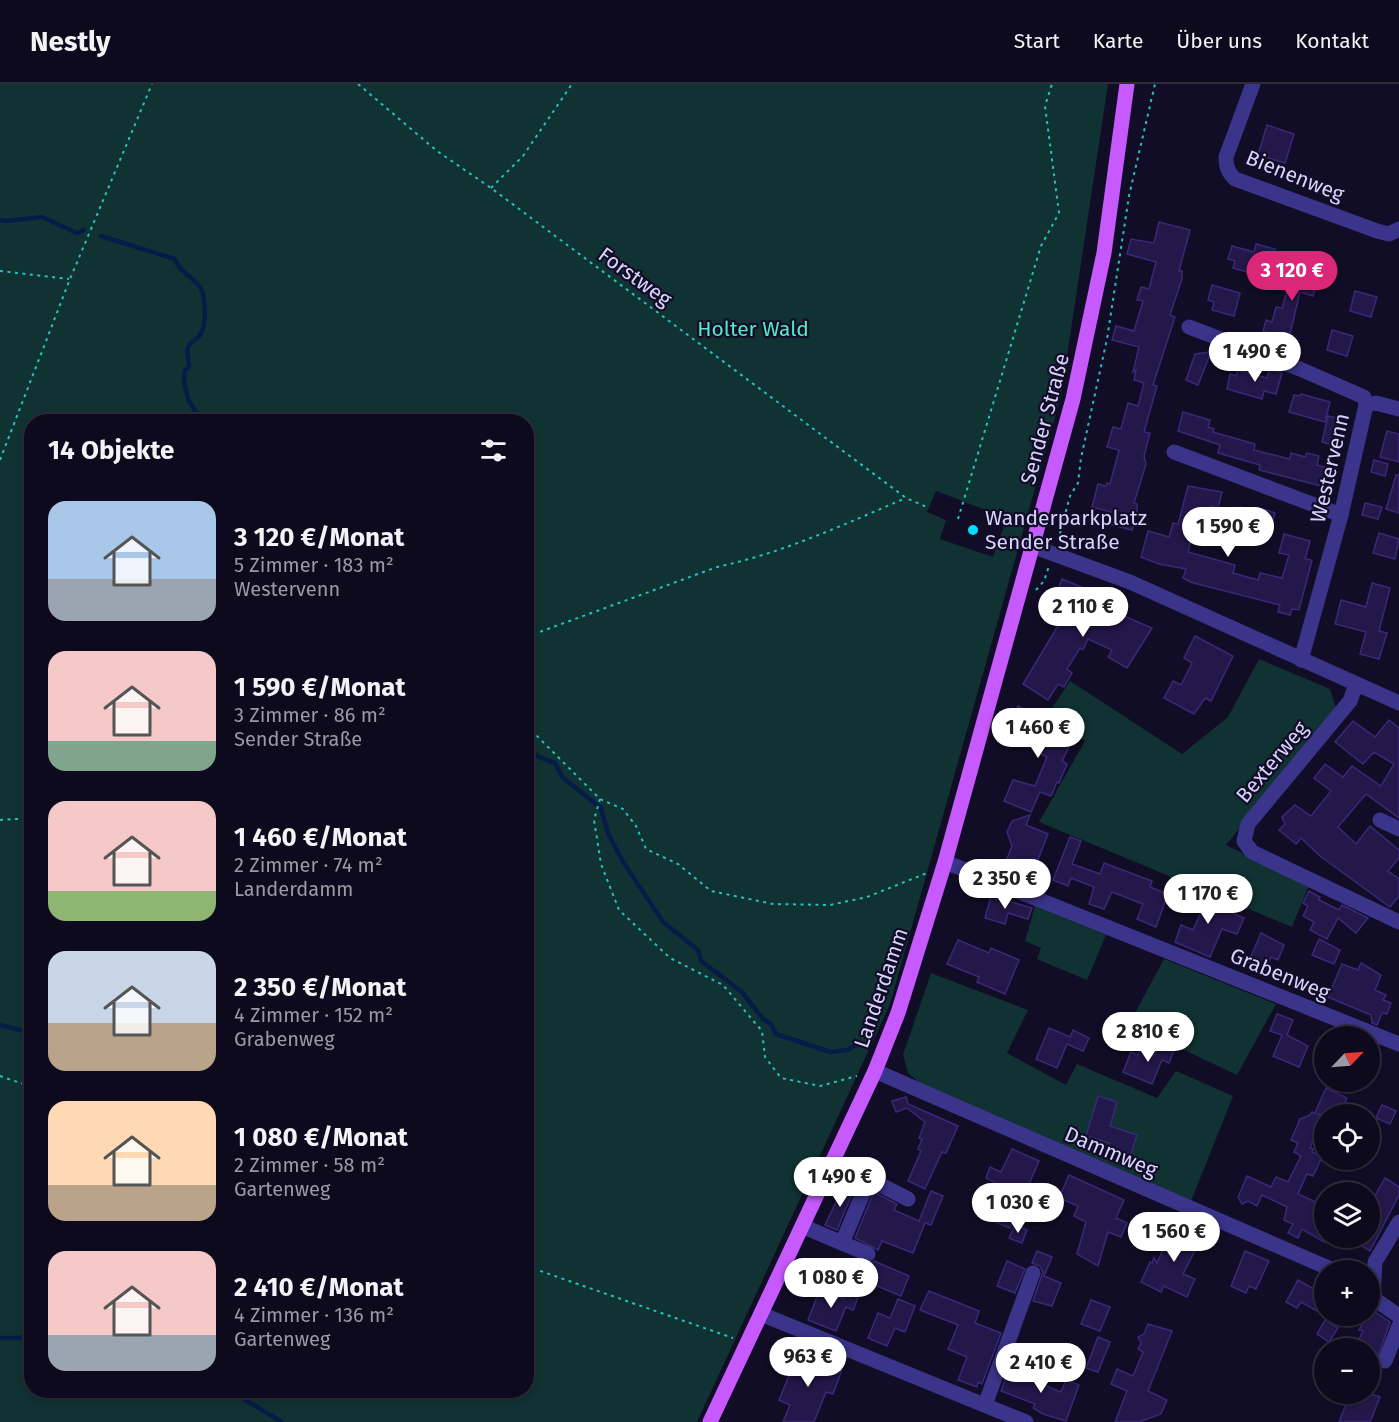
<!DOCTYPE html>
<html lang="de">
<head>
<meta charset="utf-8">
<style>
  :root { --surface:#0e0a1d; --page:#1c182a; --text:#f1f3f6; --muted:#9b9aa4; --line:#2e2b3b; --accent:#db2777 }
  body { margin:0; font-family:"Fira Sans",sans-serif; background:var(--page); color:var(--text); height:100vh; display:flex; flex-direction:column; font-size:22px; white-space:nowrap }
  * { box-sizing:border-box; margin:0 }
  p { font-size:20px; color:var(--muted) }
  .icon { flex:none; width:33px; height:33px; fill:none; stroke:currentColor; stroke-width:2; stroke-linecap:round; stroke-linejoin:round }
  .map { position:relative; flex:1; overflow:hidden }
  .sheet { position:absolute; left:24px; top:330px; width:510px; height:984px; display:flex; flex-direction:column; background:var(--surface); border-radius:24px; box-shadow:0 3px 9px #0003,0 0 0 2px var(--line) }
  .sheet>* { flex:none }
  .needle { width:39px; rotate:65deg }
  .fabs { position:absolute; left:1314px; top:942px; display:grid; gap:12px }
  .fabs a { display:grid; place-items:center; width:66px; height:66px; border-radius:50%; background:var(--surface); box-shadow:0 3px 9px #0003,0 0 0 2px var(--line); font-size:30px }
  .price { position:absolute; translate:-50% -51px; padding:0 14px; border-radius:21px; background:#fff; color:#222; font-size:20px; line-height:39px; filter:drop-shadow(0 2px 3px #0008) }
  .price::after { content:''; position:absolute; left:50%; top:36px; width:18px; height:14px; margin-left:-9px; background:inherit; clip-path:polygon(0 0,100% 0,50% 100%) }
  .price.active { background:var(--accent); color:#fff }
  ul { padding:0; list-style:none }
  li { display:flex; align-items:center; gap:18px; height:150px; padding:0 24px }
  li span { display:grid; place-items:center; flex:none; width:168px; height:120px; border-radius:18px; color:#555 }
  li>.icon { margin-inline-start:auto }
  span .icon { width:72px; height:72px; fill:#fffc; stroke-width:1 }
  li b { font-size:26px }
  h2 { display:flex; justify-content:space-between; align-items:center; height:72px; padding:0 24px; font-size:26px }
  header { display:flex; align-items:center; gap:36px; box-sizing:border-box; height:84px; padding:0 30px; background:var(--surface); border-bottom:2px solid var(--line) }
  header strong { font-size:28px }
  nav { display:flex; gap:33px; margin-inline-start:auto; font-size:21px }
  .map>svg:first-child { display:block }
  .green { fill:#103232; fill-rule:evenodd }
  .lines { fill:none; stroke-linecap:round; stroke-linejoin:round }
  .stream { stroke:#061c48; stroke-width:4.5 }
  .building { fill:#23184a; stroke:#3a2878; stroke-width:1.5 }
  .path { stroke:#25c2bd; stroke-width:2; stroke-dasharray:3 4.5; stroke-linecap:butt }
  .minor { stroke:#3a348a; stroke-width:15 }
  .major { stroke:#c75aff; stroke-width:15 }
  .poi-dot { fill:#00ddfe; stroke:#120d27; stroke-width:2 }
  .labels { text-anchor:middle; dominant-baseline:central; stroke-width:4.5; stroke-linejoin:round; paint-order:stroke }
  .street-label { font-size:21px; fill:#dad3ff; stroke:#120d27 }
  .park-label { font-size:21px; fill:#55e9c9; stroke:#120d27 }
  .poi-label { font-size:21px; fill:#dad3ff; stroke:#120d27; text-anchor:start }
</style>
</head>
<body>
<header>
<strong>Nestly</strong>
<nav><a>Start</a><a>Karte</a><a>Über uns</a><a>Kontakt</a></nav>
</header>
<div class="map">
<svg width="1399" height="1338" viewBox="0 0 1399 1338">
  <rect width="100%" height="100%" fill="#120d27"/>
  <g class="green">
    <path d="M 0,0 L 1108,0 L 1061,312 L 890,920 L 697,1338 L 0,1338 ZM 32,338 L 526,338 L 526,1306 L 32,1306 ZM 936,407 L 1007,434 L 993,473 L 940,455 L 946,436 L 927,428 Z"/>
    <polygon points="1259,575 1330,605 1336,624 1226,761 1309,801 1292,843 1039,738 1085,657 1047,632 1070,597 1182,670 1228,633"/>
    <polygon points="1035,822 1106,851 1087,896 1037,875 1041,864 1025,857"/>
    <polygon points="1164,875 1276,920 1237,991 1129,940"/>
    <polygon points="931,889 1028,926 1007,969 1066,1001 1077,980 1157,1014 1176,987 1233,1012 1191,1117 922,1001 908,989 903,971"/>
  </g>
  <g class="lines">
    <g class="stream">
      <polyline points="0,136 7,137 42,133 77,149 84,146"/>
      <path d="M 101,152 L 175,175 C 180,191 199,194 203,210 C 205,222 207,240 200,251 C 197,256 190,257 188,264 C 186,269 189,277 189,283 L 185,286 L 184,297 L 188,315 L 197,330 L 198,338"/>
      <polyline points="526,663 539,673 555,679 563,694 601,724 608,749 623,778 663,838 698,866 701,877 742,908 763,935 771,940 776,950 830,968 847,966 860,959"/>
      <polyline points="0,941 32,949"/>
      <polyline points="0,1254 19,1254 32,1249"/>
      <polyline points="229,1306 282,1338"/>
    </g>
  </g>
  <g class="building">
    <polygon points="1267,41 1294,50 1285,79 1258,71"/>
    <polygon points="1159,138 1190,146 1179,187 1182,187 1182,195 1170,231 1175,233 1153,301 1157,302 1144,348 1150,349 1144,372 1146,380 1134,419 1137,420 1137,428 1132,446 1112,441 1115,429 1092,423 1098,400 1106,402 1107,399 1110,400 1119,366 1107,363 1113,343 1121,345 1128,319 1138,322 1144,299 1134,296 1136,286 1133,288 1139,263 1112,256 1116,242 1134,247 1143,217 1137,216 1141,203 1149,205 1156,178 1127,170 1131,155 1154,159"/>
    <polygon points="1256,160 1275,165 1271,178 1258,175 1254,190 1233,184 1235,177 1228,175 1232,162 1254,168"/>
    <polygon points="1294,183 1320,190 1313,212 1300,208 1289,254 1263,247 1266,236 1272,238 1276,223 1282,224"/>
    <polygon points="1212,201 1240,209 1234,232 1212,226 1214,218 1208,216"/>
    <polygon points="1355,207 1377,213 1371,233 1350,227"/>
    <polygon points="1332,246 1353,252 1347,272 1327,266"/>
    <polygon points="1211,268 1198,301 1186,296 1195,270"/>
    <polygon points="1270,284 1282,289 1276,310 1264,307 1262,315 1227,305 1230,290 1236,292 1238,286 1267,294"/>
    <polygon points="1301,310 1330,318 1325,338 1289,328 1294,311 1300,312"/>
    <polygon points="1183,328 1210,336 1208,343 1214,345 1213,348 1255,360 1254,366 1290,375 1291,369 1305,373 1307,369 1319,372 1317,381 1330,385 1325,403 1259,386 1260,381 1218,369 1220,361 1178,347"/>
    <polygon points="1328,332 1344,336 1336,362 1322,358"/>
    <polygon points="1387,347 1399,350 1399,378 1380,373"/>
    <polygon points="1374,376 1388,380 1385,392 1371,388"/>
    <polygon points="1396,391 1399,391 1399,429 1386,425"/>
    <polygon points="1188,402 1222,408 1218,424 1211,422 1206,442 1195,439 1188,468 1235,481 1233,489 1258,496 1260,489 1282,494 1289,471 1279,469 1284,450 1310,457 1305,475 1312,476 1299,526 1292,525 1290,531 1278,528 1280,521 1190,498 1183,494 1186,485 1159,480 1141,473 1148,447 1169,453 1173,439 1178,440"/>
    <polygon points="1365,419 1382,423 1378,435 1362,431"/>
    <polygon points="1240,423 1262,429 1263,425 1275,429 1271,444 1256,440 1252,454 1233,449"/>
    <polygon points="1379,449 1399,455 1395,475 1373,469"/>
    <polygon points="1062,495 1096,509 1092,518 1152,544 1127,584 1108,573 1112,566 1088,555 1083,566 1080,564 1067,585 1072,589 1064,603 1058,600 1048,616 1023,600 1059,540 1050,536 1062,508 1058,506"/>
    <polygon points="1372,499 1390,504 1379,547 1387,549 1379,575 1360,570 1366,548 1335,540 1341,516 1366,523"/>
    <polygon points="1195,552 1233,572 1211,617 1205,614 1194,630 1164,614 1173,597 1181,601 1192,579 1184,574"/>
    <polygon points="1018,622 1045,636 1042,642 1072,657 1062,677 1067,680 1059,699 1057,698 1051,712 1040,708 1031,728 1004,717 1013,696 1035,702 1047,673 1041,670 1044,662 1007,643"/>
    <polygon points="1389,636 1399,644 1399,734 1366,710 1338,743 1356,760 1370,742 1399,766 1399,774 1388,787 1399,795 1399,812 1390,823 1320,772 1301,754 1296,760 1279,746 1285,740 1282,733 1295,721 1311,732 1331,707 1314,694 1325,680 1343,693 1352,682 1381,702 1394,680 1374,668 1363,680 1335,658 1353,637 1375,653"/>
    <polygon points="1030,731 1026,741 1048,750 1030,796 1003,785 1012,762 1007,748 1012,737"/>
    <polygon points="1070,753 1081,757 1072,780 1100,790 1104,779 1152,797 1150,803 1168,810 1156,843 1137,835 1143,820 1112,808 1104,825 1089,820 1094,803 1071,794 1068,802 1053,796"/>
    <polygon points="1199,806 1224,818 1221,825 1244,834 1237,850 1222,845 1210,873 1175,858 1181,841 1193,846 1202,826 1192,821"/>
    <polygon points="1309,807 1320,813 1319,816 1339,826 1342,821 1368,834 1356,849 1338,834 1327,855 1310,846 1314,838 1303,832 1308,822 1303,819"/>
    <polygon points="991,812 1032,824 1028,835 1008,829 1005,840 985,834"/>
    <polygon points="1261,849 1284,861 1278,876 1271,873 1264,889 1247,882"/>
    <polygon points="1319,855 1340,866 1334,880 1312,871"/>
    <polygon points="958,856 989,869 991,864 1019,876 1005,910 977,898 979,893 947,880"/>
    <polygon points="1361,879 1381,891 1375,906 1386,911 1383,916 1391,919 1387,930 1382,929 1377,941 1372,939 1371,931 1328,913 1342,880 1358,886"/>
    <polygon points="1277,930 1293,936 1287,951 1308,962 1299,983 1273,972 1282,951 1270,947"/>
    <polygon points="1049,944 1070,953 1073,946 1089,954 1083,967 1067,960 1057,984 1036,975"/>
    <polygon points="1160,958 1175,964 1169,979 1162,976 1152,1000 1123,988 1131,968 1138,971 1140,965 1154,972"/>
    <polygon points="1326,1004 1347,1014 1340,1030 1318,1030 1323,1033 1310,1064 1314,1065 1312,1068 1322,1073 1313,1092 1307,1090 1298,1110 1324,1122 1324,1158 1302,1145 1298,1154 1288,1149 1293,1140 1284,1136 1287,1123 1262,1111 1257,1122 1248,1117 1242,1120 1238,1113 1247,1092 1271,1103 1276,1093 1288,1098 1301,1072 1294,1068 1298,1059 1291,1056 1300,1035 1310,1031 1312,1028 1315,1029"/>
    <polygon points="1098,1012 1117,1018 1110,1042 1137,1051 1131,1070 1109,1063 1110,1059 1086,1052"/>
    <polygon points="906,1013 908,1020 958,1042 946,1069 942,1068 925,1105 908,1097 921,1067 918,1065 922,1055 919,1054 925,1038 907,1024 896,1028 892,1017"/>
    <polygon points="1382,1021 1396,1027 1390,1040 1376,1034"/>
    <polygon points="1012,1065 1039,1077 1010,1144 983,1133 998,1100 986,1094 990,1083 1001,1088"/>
    <polygon points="1069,1091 1124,1116 1116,1134 1127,1139 1121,1153 1108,1148 1098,1182 1077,1170 1086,1138 1074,1132 1078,1122 1059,1114"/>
    <polygon points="1385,1094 1399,1103 1399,1111 1370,1167 1348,1154 1370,1154 1370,1133 1378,1118 1373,1115"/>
    <polygon points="844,1101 854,1105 837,1146 825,1141"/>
    <polygon points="931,1107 943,1112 931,1141 925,1139 913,1169 882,1157 878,1166 855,1154 874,1108 897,1120 894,1126 919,1137"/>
    <polygon points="1182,1139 1204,1149 1183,1190 1195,1195 1187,1213 1164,1202 1161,1208 1141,1198 1150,1178 1152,1179 1154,1174 1157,1179 1169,1152 1174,1155"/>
    <polygon points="1015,1141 1027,1146 1022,1159 1009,1154"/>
    <polygon points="1037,1167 1052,1173 1044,1192 1061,1199 1052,1222 1033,1217 1043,1188 1040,1182 1032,1179"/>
    <polygon points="1245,1167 1269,1177 1256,1205 1249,1202 1246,1209 1231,1202"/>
    <polygon points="874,1177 909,1192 901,1212 865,1197 868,1180"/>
    <polygon points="1007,1177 1025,1185 1015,1209 997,1202"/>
    <polygon points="1298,1196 1324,1211 1324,1231 1301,1218 1297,1224 1286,1218"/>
    <polygon points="820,1205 844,1215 846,1209 858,1214 853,1226 846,1223 836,1247 808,1236"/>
    <polygon points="929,1207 979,1227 975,1239 1001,1249 982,1300 978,1298 977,1303 958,1296 967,1273 948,1265 958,1241 920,1226"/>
    <polygon points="898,1215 915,1222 905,1248 895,1244 887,1262 868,1254 878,1229 890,1234"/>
    <polygon points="1091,1216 1110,1223 1100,1247 1081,1240"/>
    <polygon points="1372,1226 1390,1238 1370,1296 1370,1264 1355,1264 1363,1247 1359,1246 1366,1232 1370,1232"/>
    <polygon points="1325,1236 1338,1244 1329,1258 1317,1250"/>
    <polygon points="1148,1240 1172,1247 1148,1307 1167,1316 1161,1330 1139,1338 1115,1338 1127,1307 1111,1300 1117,1285 1133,1292 1143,1268 1138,1265 1141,1259 1138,1253 1144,1250"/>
    <polygon points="1098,1253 1110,1258 1098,1288 1086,1284"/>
    <polygon points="799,1267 842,1286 833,1310 826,1308 814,1338 783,1338 790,1321 779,1316"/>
    <polygon points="1010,1282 1033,1291 1031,1296 1061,1308 1066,1296 1079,1301 1066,1337 1043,1330 1033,1324 1035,1320 1001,1307"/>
    <polygon points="1350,1310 1371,1310 1380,1313 1370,1338 1339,1338"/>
  </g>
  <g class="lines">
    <g class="path">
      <polyline points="358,0 437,67 491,104 906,414 929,424"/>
      <polyline points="491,104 523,72 572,0"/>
      <polyline points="0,187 69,195"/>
      <polyline points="0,376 70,195 152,0"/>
      <polyline points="958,435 1041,162 1059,129 1045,22 1052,0"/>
      <polyline points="1058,457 1070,412 1078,399 1081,374 1107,255 1129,112 1155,0"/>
      <polyline points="1036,506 1044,497 1049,482"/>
      <path d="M 526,553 L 717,483 C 783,469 845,440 906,414"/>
      <polyline points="526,641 600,715 623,725 636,742 646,765 678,780 711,807 773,820 830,821 867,813 927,789"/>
      <polyline points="600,715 594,736 601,780 619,826 670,874 723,901 762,947 765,973 781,994 820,1002 857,992"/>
      <polyline points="0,736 32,734"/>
      <polyline points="0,992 32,1003"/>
      <polyline points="526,1182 733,1254"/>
    </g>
    <g class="minor">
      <path d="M 1253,0 L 1226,73 C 1226,83 1228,88 1235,95 L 1377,147 L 1389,150 L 1399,145"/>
      <polyline points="1189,243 1300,285 1364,313 1366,321 1341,431 1301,576"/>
      <polyline points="1366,321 1376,319 1399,325"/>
      <polyline points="1174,368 1341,431"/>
      <polyline points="1032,462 1130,498 1399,619"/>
      <polyline points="1356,601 1350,617 1248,740 1244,757 1252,768 1399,838"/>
      <polyline points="1380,736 1399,745"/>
      <polyline points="945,778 1399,960"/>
      <polyline points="875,987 1333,1186"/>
      <polyline points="1399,1138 1375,1178 1373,1214 1399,1232"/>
      <polyline points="802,1142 868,1170"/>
      <polyline points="842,1159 869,1095 908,1115"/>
      <polyline points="761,1230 1026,1338"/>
      <polyline points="1385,1277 1399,1242"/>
      <polyline points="985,1321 1033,1189"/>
    </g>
    <polyline class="major" points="710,1338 875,987 898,929 945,778 1073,315 1104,169 1127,0"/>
  </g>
  <circle class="poi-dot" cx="973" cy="446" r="6"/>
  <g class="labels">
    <g class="street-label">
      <text transform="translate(1295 92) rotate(22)">Bienenweg</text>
      <text transform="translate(635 193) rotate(36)">Forstweg</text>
      <text transform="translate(1045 335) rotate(-75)">Sender Straße</text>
      <text transform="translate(1330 384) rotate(-77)">Westervenn</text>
      <text transform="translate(1272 678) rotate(-50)">Bexterweg</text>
      <text transform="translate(1280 890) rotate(22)">Grabenweg</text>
      <text transform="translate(881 904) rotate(-71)">Landerdamm</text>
      <text transform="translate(1111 1068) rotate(23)">Dammweg</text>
    </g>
    <g class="park-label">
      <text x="753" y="245">Holter Wald</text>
    </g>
    <g class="poi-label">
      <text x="985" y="434">Wanderparkplatz<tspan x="985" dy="24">Sender Straße</tspan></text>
    </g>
  </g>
</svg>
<div class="fabs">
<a><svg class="needle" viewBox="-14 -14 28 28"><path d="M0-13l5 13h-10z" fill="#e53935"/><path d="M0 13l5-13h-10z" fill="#9b9aa4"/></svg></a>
<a><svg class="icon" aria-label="locate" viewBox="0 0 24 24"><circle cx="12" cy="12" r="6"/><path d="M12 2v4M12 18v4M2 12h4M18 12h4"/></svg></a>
<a><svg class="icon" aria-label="layers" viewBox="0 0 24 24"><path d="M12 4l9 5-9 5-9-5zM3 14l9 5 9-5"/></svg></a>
<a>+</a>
<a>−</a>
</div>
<b class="price active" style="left:1292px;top:218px">3 120 €</b>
<b class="price" style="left:1255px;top:299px">1 490 €</b>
<b class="price" style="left:1228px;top:474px">1 590 €</b>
<b class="price" style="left:1083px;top:554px">2 110 €</b>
<b class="price" style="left:1038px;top:675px">1 460 €</b>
<b class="price" style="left:1005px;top:826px">2 350 €</b>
<b class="price" style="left:1208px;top:841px">1 170 €</b>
<b class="price" style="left:1148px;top:979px">2 810 €</b>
<b class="price" style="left:840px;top:1124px">1 490 €</b>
<b class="price" style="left:1018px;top:1150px">1 030 €</b>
<b class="price" style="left:1174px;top:1179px">1 560 €</b>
<b class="price" style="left:831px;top:1225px">1 080 €</b>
<b class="price" style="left:808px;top:1304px">963 €</b>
<b class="price" style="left:1041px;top:1310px">2 410 €</b>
<section class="sheet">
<h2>14 Objekte<svg class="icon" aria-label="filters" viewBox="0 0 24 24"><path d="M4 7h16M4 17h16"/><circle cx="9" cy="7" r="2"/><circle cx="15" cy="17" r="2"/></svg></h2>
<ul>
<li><span style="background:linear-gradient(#a9c7e8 65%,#9aa5b1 0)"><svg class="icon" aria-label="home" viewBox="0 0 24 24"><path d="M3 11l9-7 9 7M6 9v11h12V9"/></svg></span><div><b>3 120 €/Monat</b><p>5 Zimmer · 183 m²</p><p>Westervenn</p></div></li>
<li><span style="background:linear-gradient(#f6c9c9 75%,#7fa58c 0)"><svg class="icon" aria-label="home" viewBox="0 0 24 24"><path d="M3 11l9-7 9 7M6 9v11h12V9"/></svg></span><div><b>1 590 €/Monat</b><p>3 Zimmer · 86 m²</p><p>Sender Straße</p></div></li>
<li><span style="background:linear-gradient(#f6c9c9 75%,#8fb573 0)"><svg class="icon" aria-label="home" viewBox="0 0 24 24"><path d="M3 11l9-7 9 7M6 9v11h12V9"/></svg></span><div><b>1 460 €/Monat</b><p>2 Zimmer · 74 m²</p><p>Landerdamm</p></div></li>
<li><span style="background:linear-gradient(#c9d6e8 60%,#b9a48a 0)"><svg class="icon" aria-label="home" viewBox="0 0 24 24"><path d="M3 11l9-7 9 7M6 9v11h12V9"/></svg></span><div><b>2 350 €/Monat</b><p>4 Zimmer · 152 m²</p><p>Grabenweg</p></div></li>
<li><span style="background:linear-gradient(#ffd9b3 70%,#b9a48a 0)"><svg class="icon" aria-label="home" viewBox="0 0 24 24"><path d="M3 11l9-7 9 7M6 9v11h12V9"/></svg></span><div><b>1 080 €/Monat</b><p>2 Zimmer · 58 m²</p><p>Gartenweg</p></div></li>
<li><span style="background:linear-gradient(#f6c9c9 70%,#9aa5b1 0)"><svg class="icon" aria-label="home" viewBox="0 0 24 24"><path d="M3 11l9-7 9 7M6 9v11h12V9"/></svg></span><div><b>2 410 €/Monat</b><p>4 Zimmer · 136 m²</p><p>Gartenweg</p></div></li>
</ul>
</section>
</div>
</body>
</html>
